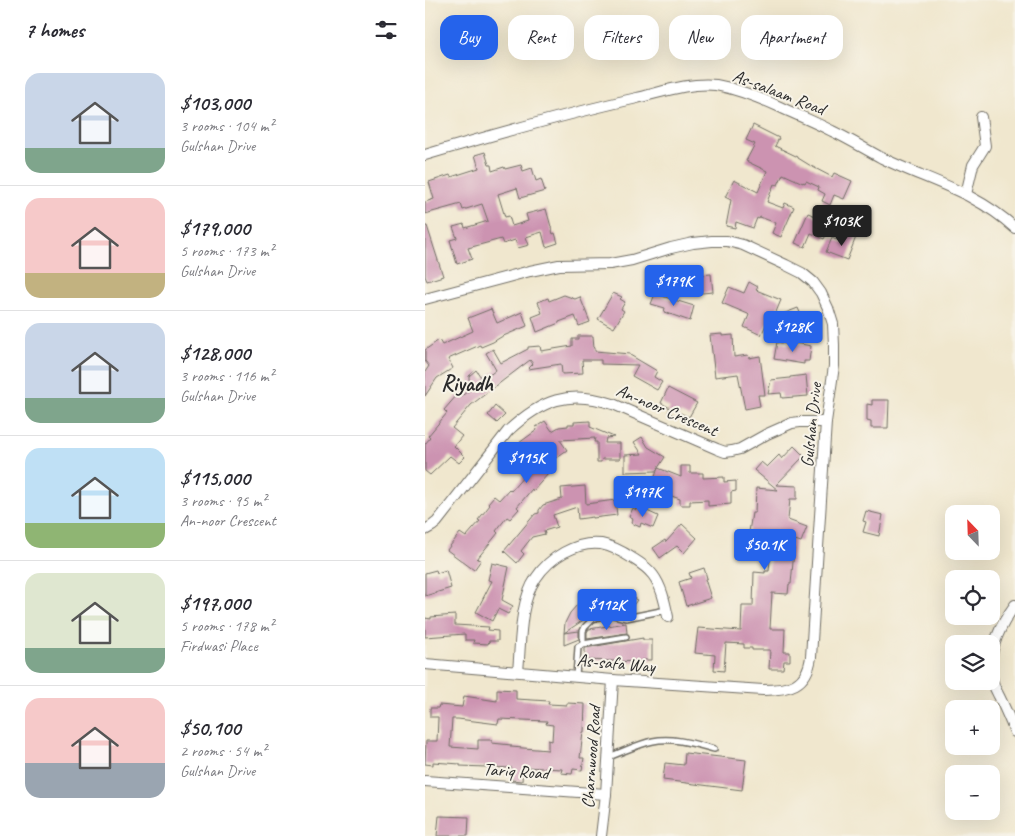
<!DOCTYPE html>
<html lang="en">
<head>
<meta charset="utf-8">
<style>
  :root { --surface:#fff; --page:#f2f2f3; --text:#2b2b33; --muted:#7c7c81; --line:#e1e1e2; --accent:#2563eb }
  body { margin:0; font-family:Caveat,sans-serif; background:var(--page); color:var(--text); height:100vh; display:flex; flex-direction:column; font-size:19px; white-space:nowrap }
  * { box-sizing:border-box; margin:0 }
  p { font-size:16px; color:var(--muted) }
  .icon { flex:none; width:28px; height:28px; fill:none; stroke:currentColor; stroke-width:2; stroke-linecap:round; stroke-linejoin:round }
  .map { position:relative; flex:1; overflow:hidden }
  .panel { display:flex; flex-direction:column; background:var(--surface); width:425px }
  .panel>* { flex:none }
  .hud { position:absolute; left:15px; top:15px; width:475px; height:45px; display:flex; gap:10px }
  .needle { width:32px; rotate:337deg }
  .buttons { position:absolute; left:520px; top:505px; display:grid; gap:10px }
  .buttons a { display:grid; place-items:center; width:55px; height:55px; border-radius:10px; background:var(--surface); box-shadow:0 5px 20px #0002; font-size:25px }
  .price { position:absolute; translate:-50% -42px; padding:0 11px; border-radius:5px; background:var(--accent); color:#fff; font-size:16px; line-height:32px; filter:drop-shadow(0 1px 2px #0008) }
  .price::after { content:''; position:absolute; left:50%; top:30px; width:15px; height:11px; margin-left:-8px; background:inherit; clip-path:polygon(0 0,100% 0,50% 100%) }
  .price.active { background:#222; color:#fff }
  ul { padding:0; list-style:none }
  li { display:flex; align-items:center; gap:15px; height:125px; padding:0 25px }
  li+li { border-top:1px solid var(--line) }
  li span { display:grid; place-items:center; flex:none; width:140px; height:100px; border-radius:15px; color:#555 }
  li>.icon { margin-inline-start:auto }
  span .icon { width:60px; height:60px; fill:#fffc; stroke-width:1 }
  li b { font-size:21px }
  h2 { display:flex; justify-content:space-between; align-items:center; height:60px; padding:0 25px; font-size:21px }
  .chip { padding:0 18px; border-radius:15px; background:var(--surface); box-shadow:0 5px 20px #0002; font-size:18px; line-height:45px }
  .chip.active { background:var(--accent); color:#fff }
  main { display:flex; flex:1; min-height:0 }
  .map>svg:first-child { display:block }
  .building { fill:#cc93b1; fill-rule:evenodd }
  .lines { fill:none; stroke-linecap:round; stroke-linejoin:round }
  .lane-casing { stroke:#706d64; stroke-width:8 }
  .street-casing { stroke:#706d64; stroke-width:12 }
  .lane { stroke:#fff; stroke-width:5 }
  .street { stroke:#fff; stroke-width:10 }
  .labels { text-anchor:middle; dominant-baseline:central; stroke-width:4; stroke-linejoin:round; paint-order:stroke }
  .street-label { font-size:18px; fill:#2b2b2b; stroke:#f7f3e8 }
  .district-label { font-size:22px; font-weight:bold; fill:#2b2b2b; stroke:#f7f3e8 }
</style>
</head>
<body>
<main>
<section class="panel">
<h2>7 homes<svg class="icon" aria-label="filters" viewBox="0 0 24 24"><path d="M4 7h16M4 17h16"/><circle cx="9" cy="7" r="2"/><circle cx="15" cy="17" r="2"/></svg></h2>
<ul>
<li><span style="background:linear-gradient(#c9d6e8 75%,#7fa58c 0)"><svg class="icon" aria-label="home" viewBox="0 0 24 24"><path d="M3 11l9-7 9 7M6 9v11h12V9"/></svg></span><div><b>$103,000</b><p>3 rooms · 104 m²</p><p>Gulshan Drive</p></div></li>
<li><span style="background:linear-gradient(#f6c9c9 75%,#c2b280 0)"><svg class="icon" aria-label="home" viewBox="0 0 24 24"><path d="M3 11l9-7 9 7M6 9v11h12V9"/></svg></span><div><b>$179,000</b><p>5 rooms · 173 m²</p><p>Gulshan Drive</p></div></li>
<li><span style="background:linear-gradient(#c9d6e8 75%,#7fa58c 0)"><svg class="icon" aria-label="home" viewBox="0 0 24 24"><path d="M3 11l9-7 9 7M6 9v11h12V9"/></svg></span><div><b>$128,000</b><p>3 rooms · 116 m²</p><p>Gulshan Drive</p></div></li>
<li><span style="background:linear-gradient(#bfe0f5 75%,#8fb573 0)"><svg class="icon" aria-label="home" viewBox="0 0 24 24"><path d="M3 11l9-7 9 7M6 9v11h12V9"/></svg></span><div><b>$115,000</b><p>3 rooms · 95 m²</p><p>An-noor Crescent</p></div></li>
<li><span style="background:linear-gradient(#dfe7d0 75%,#7fa58c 0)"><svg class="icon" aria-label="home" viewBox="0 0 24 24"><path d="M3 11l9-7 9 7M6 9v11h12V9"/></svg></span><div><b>$197,000</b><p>5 rooms · 178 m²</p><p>Firdwasi Place</p></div></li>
<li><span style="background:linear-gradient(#f6c9c9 65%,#9aa5b1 0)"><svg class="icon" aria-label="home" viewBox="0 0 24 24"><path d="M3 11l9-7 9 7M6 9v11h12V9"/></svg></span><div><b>$50,100</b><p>2 rooms · 54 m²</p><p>Gulshan Drive</p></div></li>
</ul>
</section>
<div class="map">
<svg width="590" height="836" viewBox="0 0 590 836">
  <rect width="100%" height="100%" fill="#f7f3e8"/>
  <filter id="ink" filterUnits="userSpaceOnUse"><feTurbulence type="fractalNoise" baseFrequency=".02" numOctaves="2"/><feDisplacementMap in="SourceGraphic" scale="10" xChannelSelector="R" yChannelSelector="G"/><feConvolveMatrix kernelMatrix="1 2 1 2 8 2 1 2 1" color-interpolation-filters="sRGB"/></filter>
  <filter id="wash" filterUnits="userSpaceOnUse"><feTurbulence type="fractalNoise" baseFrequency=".0096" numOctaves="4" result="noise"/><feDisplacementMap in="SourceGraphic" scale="20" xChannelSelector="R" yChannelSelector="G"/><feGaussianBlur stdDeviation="1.12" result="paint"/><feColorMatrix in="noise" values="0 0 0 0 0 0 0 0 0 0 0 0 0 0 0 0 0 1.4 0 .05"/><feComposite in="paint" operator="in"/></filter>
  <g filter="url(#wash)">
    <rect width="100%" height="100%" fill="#f0e7ce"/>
    <g id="blocks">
      <g class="building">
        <polygon points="328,125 354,138 350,146 373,157 373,158 386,166 407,177 409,173 427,181 419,199 409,195 405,205 397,201 400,194 393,190 394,187 381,181 380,183 378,182 378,183 358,174 353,185 349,184 342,202 358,208 360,203 369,207 356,237 347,233 351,223 335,217 334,219 332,218 328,228 311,222 310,228 301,226 306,200 300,197 309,180 333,192 342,171 321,161 330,144 321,140"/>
        <polygon points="60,152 64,165 66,165 67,171 79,167 80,169 96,165 98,171 107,168 111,181 116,179 120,191 95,198 92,188 73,194 80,217 84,216 87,226 103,221 101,214 121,209 128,234 130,233 133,243 121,247 117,232 101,237 104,245 93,248 90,240 78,244 76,239 43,248 47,259 32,264 25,240 32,238 28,227 39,224 40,228 63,221 57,204 38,210 36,204 0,214 0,202 9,199 4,182 25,175 26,177 54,168 50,155"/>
        <polygon points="383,213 407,223 399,239 386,233 380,247 370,243"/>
        <polygon points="0,226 2,226 18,276 2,281 0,276"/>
        <polygon points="425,232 429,234 431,237 422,260 401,252 407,238 419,243 421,234"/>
        <polygon points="262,269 263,276 286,274 288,292 245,296 243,273 251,273 250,270"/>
        <polygon points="324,282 333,287 331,290 356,300 346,324 342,323 336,335 319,327 324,315 323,314 297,303 304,287 319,293"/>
        <polygon points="188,293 197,297 195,299 200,302 196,309 199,311 189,328 173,319"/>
        <polygon points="230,294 269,306 265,321 239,312 240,308 226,304"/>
        <polygon points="139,295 150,299 155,297 165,322 154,326 150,316 134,322 134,323 112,332 107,317 117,313 113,302 123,298 124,301"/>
        <polygon points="373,308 381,327 362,334 355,315"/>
        <polygon points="66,309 72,323 97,312 102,326 76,337 68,342 56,347 55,345 23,359 28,368 12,378 0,396 0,372 4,366 0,361 0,350 14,340 17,345 48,331 43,318"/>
        <polygon points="297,334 297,336 308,335 309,357 323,355 324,358 335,356 340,395 333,395 335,406 320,409 313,374 290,377 285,335"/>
        <polygon points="153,336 168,336 169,348 170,347 170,351 205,354 205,355 232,371 229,377 237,382 232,390 207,376 213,365 176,364 176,360 157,360 158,373 137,374 136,364 103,369 108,364 105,360 46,405 27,428 37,436 29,446 40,457 34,463 25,456 5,475 0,471 0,444 5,438 3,436 22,413 19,410 32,395 35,397 49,387 44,379 44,376 51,370 58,380 71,370 61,353 68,349 76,363 103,349 103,347 115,346 116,351 147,346 147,339 153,339"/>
        <polygon points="352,342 367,345 365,342 386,346 384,361 379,361 379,364 349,359"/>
        <polygon points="381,375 383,396 357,398 356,393 343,394 346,380 365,378 365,377"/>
        <polygon points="243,388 272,403 264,417 255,413 253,417 243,412 245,408 236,403"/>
        <polygon points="447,400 464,400 463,428 446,428 446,422 442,421 442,404 447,405"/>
        <polygon points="70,406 80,415 72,423 63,415"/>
        <polygon points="120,421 127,431 134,427 143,426 143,424 149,424 149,422 165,421 165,427 189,437 181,438 180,443 195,443 195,459 177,459 176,462 172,462 172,442 169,442 170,438 135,440 142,450 116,468 123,474 108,491 107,489 92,507 94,509 85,519 82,517 71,531 73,533 52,559 56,560 49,570 22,550 35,533 41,537 55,521 53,520 65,505 63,503 69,496 74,500 84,489 86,491 113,460 99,449 94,443 112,430 111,427"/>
        <polygon points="217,437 223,447 240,457 231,471 200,472 200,455 217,454 209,442"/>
        <polygon points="369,446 379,456 351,485 372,486 372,499 365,499 363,520 382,527 376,542 370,540 366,584 364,584 363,594 347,593 345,629 360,629 359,652 365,652 365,661 359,661 358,669 344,669 345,650 327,650 327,648 319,648 319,644 301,643 299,671 289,670 290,655 270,653 273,628 316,631 317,606 328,606 329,572 340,573 340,571 344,571 347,536 324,532 327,513 330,513 331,488 353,490 329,470 336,462 342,467 354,455 357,459"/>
        <polygon points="256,466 265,466 265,473 278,473 278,478 299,477 299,482 311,481 311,491 306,492 306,504 283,506 283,500 265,501 265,505 255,505 255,499 238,493 240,489 227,485 233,468 256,477"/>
        <polygon points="160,486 161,504 190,500 192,515 168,518 168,517 153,519 152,507 128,515 132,527 119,531 120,534 107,537 96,551 99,554 92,563 79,551 110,514 114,513 114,510 118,505 137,499 136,488"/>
        <polygon points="213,507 233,516 228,528 216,523 215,527 206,523 208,519 204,517 208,508 211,510"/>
        <polygon points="441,511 458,515 454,536 438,532 441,522 438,521"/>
        <polygon points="257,524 272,538 259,553 252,546 235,558 228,548 240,540 241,542"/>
        <polygon points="67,563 84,567 77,600 88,606 83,614 73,609 67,621 51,612 67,581 63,580"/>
        <polygon points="279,568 282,578 280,579 286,598 261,606 254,582 266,578 264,573"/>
        <polygon points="11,570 12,573 21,570 26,588 0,596 0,573"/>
        <polygon points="181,592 192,592 202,595 212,600 202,613 190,610 177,610 166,615 139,633 140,623 145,613 152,605 160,599 170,594"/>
        <polygon points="30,615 30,625 64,627 63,630 73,631 73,641 64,641 63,644 48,643 49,640 40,640 40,634 0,637 0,618 6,619 6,617"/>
        <polygon points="201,623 202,633 162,639 162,632 164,629"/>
        <polygon points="154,631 154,639 139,645 139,633"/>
        <polygon points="218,638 218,640 227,640 227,660 217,660 217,662 160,660 160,648"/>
        <path d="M 72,689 L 91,690 L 91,699 L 124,701 L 123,704 L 142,705 L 142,703 L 160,704 L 159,732 L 158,732 L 155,758 L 159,758 L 157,770 L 148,769 L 147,774 L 136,773 L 137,769 L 98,767 L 97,781 L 86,780 L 87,768 L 35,766 L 35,764 L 8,762 L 8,765 L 0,764 L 1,741 L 12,741 L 13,718 L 13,717 L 5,717 L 5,708 L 13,708 L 14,705 L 37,707 L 39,696 L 72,701 ZM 27,719 L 33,719 L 73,724 L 74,719 L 122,721 L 121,724 L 128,725 L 127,741 L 123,740 L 123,750 L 86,747 L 86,745 L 67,743 L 67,740 L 53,740 L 53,749 L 25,747 Z"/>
        <polygon points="260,753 321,760 317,790 238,780 240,763 259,765"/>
        <polygon points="14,816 44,817 43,836 12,836"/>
      </g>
    </g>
  </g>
  <g filter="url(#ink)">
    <use href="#blocks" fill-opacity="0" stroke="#706d64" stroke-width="1"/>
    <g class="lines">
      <g class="lane-casing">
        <g id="lane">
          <polyline points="158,644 201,637"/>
          <polyline points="151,677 153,647 158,644 158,631 160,627 168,619 177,616 185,614 201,618 241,610"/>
          <path d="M 183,757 C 198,752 213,744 228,741 C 248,737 270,744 289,749"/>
        </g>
      </g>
      <g class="street-casing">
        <g id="street">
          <path d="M 0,155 C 70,134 141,114 212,98 C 237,92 265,82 291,85 C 313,89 335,98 355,107 C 372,115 390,122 407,131 C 424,139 440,149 457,158 C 504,181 550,191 590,228"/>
          <polyline points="541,194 548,165 560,146 556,117"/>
          <path d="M 0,299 L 105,271 L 134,265 L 185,264 L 207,260 L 246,248 L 268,243 L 287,241 L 302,241 L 318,245 L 361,265 L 377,273 L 388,282 L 396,293 L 403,308 L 408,324 L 409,345 L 409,366 L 401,422 L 386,657 C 382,686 364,690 338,690 L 188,680 L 0,664"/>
          <path d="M 0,530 L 7,526 L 12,522 L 83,431 C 116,400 144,389 188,404 L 292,449 L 300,452 L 307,451 L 315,449 L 342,434 L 367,423 L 375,422 L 401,422"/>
          <path d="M 590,605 C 574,627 561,655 568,682 C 569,687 572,692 574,696 C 580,708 585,720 590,732"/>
          <path d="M 93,671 C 96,642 94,603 111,578 C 124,558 151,541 176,544 C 186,546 198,552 207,558 C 215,563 222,567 228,575 C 237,587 240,603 243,617"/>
          <polyline points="0,781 181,794"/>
          <polyline points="176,836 181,794 188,680"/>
        </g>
      </g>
      <use href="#lane" class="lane"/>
      <use href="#street" class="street"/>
    </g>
  </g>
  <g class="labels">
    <g class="street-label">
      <text transform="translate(354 92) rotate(21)">As-salaam Road</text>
      <text transform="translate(242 410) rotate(23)">An-noor Crescent</text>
      <text transform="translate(386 425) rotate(-84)">Gulshan Drive</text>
      <text transform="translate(191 663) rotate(5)">As-safa Way</text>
      <text transform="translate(166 757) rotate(-86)">Charnwood Road</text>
      <text transform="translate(91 771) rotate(4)">Tariq Road</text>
    </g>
    <g class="district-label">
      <text x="42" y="384">Riyadh</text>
    </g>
  </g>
</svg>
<div class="buttons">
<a><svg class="needle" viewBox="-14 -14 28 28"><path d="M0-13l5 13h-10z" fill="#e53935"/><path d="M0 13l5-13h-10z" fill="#7c7c81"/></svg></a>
<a><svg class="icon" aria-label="locate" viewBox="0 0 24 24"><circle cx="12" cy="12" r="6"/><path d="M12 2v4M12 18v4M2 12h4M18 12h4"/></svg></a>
<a><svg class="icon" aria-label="layers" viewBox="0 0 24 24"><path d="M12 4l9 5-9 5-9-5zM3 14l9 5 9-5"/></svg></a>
<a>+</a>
<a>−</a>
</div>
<b class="price active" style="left:417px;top:247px">$103K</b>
<b class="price" style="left:249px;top:307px">$179K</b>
<b class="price" style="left:368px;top:353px">$128K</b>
<b class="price" style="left:102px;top:484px">$115K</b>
<b class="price" style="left:218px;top:518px">$197K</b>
<b class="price" style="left:340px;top:571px">$50.1K</b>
<b class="price" style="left:182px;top:631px">$112K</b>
<div class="hud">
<a class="chip active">Buy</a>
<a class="chip">Rent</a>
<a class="chip">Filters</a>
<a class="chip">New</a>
<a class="chip">Apartment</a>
</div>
</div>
</main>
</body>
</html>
